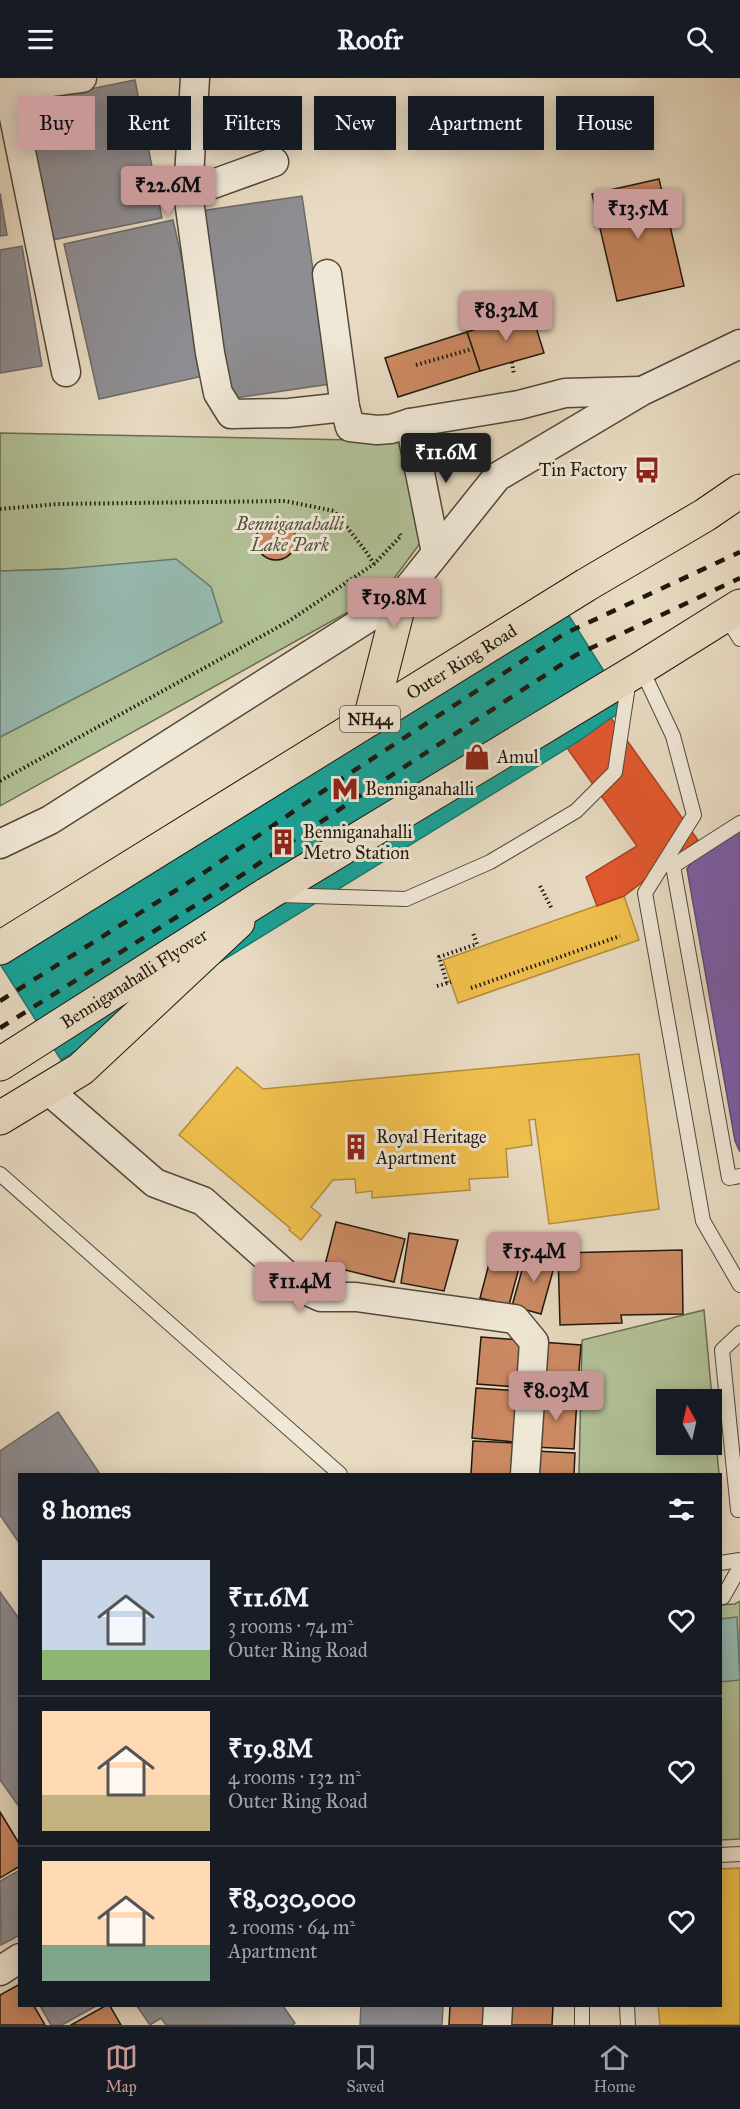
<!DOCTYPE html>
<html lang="en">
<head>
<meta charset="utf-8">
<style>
  :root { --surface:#171b24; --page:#242831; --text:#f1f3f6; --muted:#9ea1a6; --line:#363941; --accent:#c59692 }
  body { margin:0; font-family:"IM FELL Great Primer",serif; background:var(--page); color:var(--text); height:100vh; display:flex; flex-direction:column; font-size:22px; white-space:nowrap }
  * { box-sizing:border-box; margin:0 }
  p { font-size:20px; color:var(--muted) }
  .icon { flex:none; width:33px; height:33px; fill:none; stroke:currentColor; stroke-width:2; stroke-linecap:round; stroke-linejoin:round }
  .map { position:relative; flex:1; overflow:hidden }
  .details { position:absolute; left:18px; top:1395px; width:704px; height:534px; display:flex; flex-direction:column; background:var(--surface); border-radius:0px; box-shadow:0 3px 15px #0003 }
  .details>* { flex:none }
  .banner { position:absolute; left:18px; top:18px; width:705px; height:54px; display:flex; gap:12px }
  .needle { width:39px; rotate:352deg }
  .buttons { position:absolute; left:656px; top:1311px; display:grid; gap:12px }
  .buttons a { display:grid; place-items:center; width:66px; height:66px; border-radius:0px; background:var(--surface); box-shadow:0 3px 15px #0003; font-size:30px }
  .price { position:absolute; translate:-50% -51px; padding:0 14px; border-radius:6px; background:var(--accent); color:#111; font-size:20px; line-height:39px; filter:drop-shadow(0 2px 3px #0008) }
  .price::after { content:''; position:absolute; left:50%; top:36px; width:18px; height:14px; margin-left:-9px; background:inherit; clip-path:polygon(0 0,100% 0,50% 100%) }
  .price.selected { background:#222; color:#fff }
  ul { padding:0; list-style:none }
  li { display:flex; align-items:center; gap:18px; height:150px; padding:0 24px }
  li+li { border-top:2px solid var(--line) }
  li span { display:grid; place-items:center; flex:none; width:168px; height:120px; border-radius:0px; color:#555 }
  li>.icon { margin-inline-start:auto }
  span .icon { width:72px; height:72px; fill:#fffc; stroke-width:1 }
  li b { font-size:26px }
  h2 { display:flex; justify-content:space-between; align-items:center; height:72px; padding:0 24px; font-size:26px }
  .tag { padding:0 21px; border-radius:0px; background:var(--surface); box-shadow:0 3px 15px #0003; font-size:21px; line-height:54px }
  .tag.selected { background:var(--accent); color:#111 }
  header { display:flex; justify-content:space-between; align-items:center; height:78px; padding:0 24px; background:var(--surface); font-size:27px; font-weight:700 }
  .menu { display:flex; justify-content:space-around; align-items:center; height:84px; border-top:2px solid var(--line); background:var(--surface); font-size:16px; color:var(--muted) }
  .menu a { display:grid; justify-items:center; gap:3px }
  .menu .selected { color:var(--accent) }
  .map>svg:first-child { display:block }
  .green { fill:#b2c197; stroke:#686c52; stroke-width:1.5; fill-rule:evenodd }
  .water { fill:#97bbb2; stroke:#677970; stroke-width:1.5 }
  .homes { fill:#f2c14e; stroke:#b38e3b; stroke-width:1.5 }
  .shops { fill:#e4572e; stroke:#a94424; stroke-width:1.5 }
  .offices { fill:#7b5ea7; stroke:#5f4979; stroke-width:1.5 }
  .public { fill:#17a398; stroke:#19796f; stroke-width:1.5 }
  .industry { fill:#8d8d92; stroke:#6c6a6a; stroke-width:1.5 }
  .building { fill:#cc8a63; stroke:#1f170e; stroke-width:1.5 }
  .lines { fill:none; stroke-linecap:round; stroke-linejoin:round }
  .lane-casing { stroke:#51483b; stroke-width:16 }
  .street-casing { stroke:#51483b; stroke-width:31 }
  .primary-casing { stroke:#1f170e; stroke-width:35 }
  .highway-casing { stroke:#1f170e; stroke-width:35 }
  .path { stroke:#1f170e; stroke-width:4; stroke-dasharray:1.5 3; stroke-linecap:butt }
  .lane { stroke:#f0e8d7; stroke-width:14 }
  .street { stroke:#f0e8d7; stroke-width:28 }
  .primary { stroke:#e8dbc2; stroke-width:33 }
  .highway { stroke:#e8dbc2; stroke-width:33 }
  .rail { stroke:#1f170e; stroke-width:4.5; stroke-dasharray:10 10; stroke-linecap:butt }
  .labels { text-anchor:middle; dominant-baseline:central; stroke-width:6; stroke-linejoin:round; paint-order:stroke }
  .shield { fill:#f0e8d7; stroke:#5e564a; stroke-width:1.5 }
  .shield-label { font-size:16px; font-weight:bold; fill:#1f170e }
  .poi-label { font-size:18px; fill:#1f170e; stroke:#f0e8d7; text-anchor:start }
  .park-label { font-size:18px; font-style:italic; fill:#52523e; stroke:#f0e8d7 }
  .street-label { font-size:18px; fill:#1f170e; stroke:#f0e8d7 }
</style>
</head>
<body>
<header><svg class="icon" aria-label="menu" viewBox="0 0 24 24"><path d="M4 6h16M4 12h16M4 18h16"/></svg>Roofr<svg class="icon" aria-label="search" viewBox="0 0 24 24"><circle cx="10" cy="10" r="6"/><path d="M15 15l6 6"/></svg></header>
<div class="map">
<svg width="740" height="1947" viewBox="0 0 740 1947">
  <rect width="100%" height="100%" fill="#e8dbc2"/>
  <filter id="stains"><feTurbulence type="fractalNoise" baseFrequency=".00333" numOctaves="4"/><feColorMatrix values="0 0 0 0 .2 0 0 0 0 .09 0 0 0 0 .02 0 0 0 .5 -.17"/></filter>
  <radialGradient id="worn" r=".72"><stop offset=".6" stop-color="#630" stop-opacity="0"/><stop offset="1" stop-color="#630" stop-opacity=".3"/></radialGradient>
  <g class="green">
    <polygon points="0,355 404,363 421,464 384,514 0,728 0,659 222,544 63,491 0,493"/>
    <path d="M 704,1232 L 719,1396 L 579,1396 L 582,1262 ZM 666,1322 L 711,1322 L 711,1366 L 666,1366 Z"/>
    <polygon points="740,1523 740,1761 720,1762 720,1527 735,1526"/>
  </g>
  <g class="water">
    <polygon points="176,481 211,509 222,544 0,659 0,493 63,491"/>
    <polygon points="737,1539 740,1602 720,1604 720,1541"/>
  </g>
  <g class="homes">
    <polygon points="624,818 639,862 458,925 443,882"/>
    <polygon points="639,976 659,1131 549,1146 535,1041 529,1042 532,1067 506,1071 508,1099 469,1101 470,1112 372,1120 372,1113 356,1115 355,1101 333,1102 311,1129 321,1137 301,1162 289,1152 290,1150 179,1057 237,989 263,1011"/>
    <polygon points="740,1790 740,1947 660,1947 658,1928 720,1928 720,1791"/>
  </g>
  <polygon class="shops" points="611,640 698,762 624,818 597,828 586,799 637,768 567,670"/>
  <polygon class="offices" points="740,750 740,1074 735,1063 687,791 697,776"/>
  <polygon class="public" points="554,514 628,631 611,640 579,663 61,982 0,886"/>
  <g class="industry">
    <polygon points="135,2 162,140 52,162 26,24"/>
    <polygon points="0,115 7,157 0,158"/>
    <polygon points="302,118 330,306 229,321 201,133"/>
    <polygon points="173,142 208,297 99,321 64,166"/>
    <polygon points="22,168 42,288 0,295 0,172"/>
    <polygon points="58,1334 100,1396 20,1396 20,1466 0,1437 0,1373"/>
    <polygon points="0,1514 20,1542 20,1730 0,1702"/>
    <polygon points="20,1792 20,1857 1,1867 0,1803"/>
    <polygon points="40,1928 96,1928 62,1947 51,1947"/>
    <polygon points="137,1928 283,1928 295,1945 293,1947 166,1947 161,1940 150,1947"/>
    <polygon points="361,1928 443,1928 442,1947 360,1947"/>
  </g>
  <g class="building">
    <polygon points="659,101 684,208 617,223 592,116"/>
    <polygon points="531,233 544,275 480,293 467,254"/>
    <polygon points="467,254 480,293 398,319 385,280"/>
    <circle cx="276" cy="462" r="20"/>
    <polygon points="336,1144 405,1161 394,1204 325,1187"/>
    <polygon points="409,1155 458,1162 444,1213 401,1205"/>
    <polygon points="494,1167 523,1175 509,1227 480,1220"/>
    <polygon points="682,1172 683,1236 621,1237 622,1245 560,1247 558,1175"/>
    <polygon points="527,1174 556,1182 541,1236 512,1228"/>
    <polygon points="481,1259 521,1262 517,1309 477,1306"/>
    <polygon points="541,1264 581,1267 577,1318 538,1315"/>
    <polygon points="476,1310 519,1313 514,1364 472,1360"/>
    <polygon points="538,1317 577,1320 574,1371 534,1369"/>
    <polygon points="473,1363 514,1365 513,1396 471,1396"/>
    <polygon points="535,1373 575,1375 574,1396 534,1396"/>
    <polygon points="0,1734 20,1767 20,1788 0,1800"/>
    <polygon points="20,1906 20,1928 34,1928 45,1947 0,1947 0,1917"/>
    <polygon points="105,1928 110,1928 121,1947 71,1947"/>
    <polygon points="450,1928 487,1928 486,1947 449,1947"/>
    <polygon points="510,1928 553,1928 552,1947 509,1947"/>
  </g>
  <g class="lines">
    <g class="lane-casing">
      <g id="lane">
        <polyline points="725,537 740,561"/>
        <polyline points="641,590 673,658 694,737 645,815 703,1143 740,1207"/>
        <polyline points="740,745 673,788 729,1100 740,1098"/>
        <polyline points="280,817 406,821 490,784 576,733 615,694 629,601"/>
        <polyline points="0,1096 340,1396"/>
        <polyline points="738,1432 722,1272 740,1255"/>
        <polyline points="720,1485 740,1482"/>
        <polyline points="720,1519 723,1519 740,1489"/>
        <polyline points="720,1777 740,1776"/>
        <polyline points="627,1928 628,1947"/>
        <polyline points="582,1947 582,1928"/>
      </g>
    </g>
    <g class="street-casing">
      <g id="street">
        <polyline points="6,0 8,10 82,0"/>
        <polyline points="195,0 188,115 210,275 218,315 231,336 289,335 345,329"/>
        <polyline points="0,10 8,10 66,294"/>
        <polyline points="188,115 274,84"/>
        <polyline points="327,196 345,329 350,349 377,352 391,351 410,345 519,327 565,315 640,313"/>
        <polyline points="410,345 436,475"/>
        <polyline points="0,766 50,742 401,519 497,399 642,313 740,266"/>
        <polyline points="48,1012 155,1105 203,1123 301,1210 321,1219 356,1219 515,1241 534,1264 525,1396"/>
        <polyline points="0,1893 20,1880"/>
        <polyline points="497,1947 498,1928"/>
      </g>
    </g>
    <g class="primary-casing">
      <polyline id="primary" points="0,1040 81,991 238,844"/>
    </g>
    <g class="highway-casing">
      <g id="highway">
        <polyline points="370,641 401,519"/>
        <path id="s1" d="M 0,870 L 586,507 L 705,437 L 740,413"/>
        <path id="s2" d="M 0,986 L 267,816 L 641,590 L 740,528"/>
      </g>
    </g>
    <g class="path">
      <polyline points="512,284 514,297"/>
      <polyline points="416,287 472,271"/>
      <polyline points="0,431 58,426 285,423 334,433 365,472 374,486"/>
      <polyline points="0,703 289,543 374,486 401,458 400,456"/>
      <polyline points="540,808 552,831"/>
      <polyline points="447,905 439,879 477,866 473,855"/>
      <polyline points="437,908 451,904"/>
      <polyline points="471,910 620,858"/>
    </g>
    <use href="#lane" class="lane"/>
    <use href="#street" class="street"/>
    <use href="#primary" class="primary"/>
    <use href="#highway" class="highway"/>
    <g class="rail">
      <polyline points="0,923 205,794 341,701 564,556 740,474"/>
      <polyline points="0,950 218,813 355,721 576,577 740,500"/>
    </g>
  </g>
  <defs>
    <g id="bus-bare" transform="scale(2.07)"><path d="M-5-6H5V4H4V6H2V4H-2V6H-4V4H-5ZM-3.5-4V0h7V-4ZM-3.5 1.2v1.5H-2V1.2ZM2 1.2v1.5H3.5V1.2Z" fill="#8f2418" stroke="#f0e8d7" stroke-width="2.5" paint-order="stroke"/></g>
    <g id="shop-bare" transform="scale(2.07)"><path d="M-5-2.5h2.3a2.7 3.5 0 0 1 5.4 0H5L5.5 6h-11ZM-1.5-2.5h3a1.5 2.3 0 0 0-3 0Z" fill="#8f2418" stroke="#f0e8d7" stroke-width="2.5" paint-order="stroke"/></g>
    <g id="metro-bare" transform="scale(2.07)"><path d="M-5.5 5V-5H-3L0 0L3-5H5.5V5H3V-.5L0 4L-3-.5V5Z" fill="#8f2418" stroke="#f0e8d7" stroke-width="2.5" paint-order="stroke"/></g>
    <g id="building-bare" transform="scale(2.07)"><path d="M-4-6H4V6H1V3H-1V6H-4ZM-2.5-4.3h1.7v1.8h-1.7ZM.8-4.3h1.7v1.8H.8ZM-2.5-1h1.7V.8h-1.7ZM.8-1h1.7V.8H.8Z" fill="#8f2418" stroke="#f0e8d7" stroke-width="2.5" paint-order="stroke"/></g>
  </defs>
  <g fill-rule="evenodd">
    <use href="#bus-bare" x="647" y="392"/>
    <use href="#shop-bare" x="477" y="679"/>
    <use href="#metro-bare" x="345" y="711"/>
    <use href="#building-bare" x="283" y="764"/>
    <use href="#building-bare" x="356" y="1069"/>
  </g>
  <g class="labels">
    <rect class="shield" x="340" y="628" width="60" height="26" rx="4.5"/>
    <g class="shield-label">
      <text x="370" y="641">NH44</text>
    </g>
    <g class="poi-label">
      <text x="627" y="392" text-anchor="end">Tin Factory</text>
      <text x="497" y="679">Amul</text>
      <text x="365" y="711">Benniganahalli</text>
      <text x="303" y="754">Benniganahalli<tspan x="303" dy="21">Metro Station</tspan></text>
      <text x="376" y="1059">Royal Heritage<tspan x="376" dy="21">Apartment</tspan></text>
    </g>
    <g class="park-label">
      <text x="290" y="446">Benniganahalli<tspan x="290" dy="21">Lake Park</tspan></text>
    </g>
    <g class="street-label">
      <text stroke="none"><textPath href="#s1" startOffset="543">Outer Ring Road</textPath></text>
      <text stroke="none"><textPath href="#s2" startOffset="159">Benniganahalli Flyover</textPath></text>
    </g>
  </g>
  <rect width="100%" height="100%" filter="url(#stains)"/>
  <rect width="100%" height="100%" fill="url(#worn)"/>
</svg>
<div class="buttons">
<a><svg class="needle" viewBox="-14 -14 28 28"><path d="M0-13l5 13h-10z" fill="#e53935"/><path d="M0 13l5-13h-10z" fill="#9ea1a6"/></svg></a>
</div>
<b class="price" style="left:168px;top:139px">₹22.6M</b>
<b class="price" style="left:638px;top:162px">₹13.5M</b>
<b class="price" style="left:506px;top:264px">₹8.32M</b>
<b class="price selected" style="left:446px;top:406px">₹11.6M</b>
<b class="price" style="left:394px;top:551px">₹19.8M</b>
<b class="price" style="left:534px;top:1205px">₹15.4M</b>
<b class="price" style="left:300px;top:1235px">₹11.4M</b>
<b class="price" style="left:556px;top:1344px">₹8.03M</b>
<div class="banner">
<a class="tag selected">Buy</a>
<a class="tag">Rent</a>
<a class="tag">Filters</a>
<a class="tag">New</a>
<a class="tag">Apartment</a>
<a class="tag">House</a>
</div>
<section class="details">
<h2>8 homes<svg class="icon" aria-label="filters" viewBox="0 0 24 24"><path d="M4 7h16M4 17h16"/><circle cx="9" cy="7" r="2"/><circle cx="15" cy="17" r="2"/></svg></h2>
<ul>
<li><span style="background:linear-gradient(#c9d6e8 75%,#8fb573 0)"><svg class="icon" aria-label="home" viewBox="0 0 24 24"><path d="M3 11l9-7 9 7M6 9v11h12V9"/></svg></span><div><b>₹11.6M</b><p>3 rooms · 74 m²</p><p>Outer Ring Road</p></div><svg class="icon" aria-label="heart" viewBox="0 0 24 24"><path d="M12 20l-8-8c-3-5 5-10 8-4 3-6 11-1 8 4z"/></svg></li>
<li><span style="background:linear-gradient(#ffd9b3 70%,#c2b280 0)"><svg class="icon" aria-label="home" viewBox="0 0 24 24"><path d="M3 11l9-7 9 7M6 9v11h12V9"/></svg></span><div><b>₹19.8M</b><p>4 rooms · 132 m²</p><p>Outer Ring Road</p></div><svg class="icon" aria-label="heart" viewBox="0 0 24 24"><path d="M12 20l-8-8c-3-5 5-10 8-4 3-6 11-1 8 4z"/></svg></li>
<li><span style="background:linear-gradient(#ffd9b3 70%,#7fa58c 0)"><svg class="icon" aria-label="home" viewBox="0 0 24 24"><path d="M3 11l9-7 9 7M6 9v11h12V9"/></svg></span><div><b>₹8,030,000</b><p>2 rooms · 64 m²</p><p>Apartment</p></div><svg class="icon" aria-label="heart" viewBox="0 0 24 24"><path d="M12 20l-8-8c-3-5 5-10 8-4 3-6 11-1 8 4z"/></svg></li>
</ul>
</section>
</div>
<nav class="menu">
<a class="selected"><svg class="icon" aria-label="map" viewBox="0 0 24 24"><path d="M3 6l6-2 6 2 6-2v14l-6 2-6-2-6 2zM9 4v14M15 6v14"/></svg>Map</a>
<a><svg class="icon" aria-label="saved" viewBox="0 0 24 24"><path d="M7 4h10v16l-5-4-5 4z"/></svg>Saved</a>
<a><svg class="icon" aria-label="home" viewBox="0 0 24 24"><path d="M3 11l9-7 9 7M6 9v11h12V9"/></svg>Home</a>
</nav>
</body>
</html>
